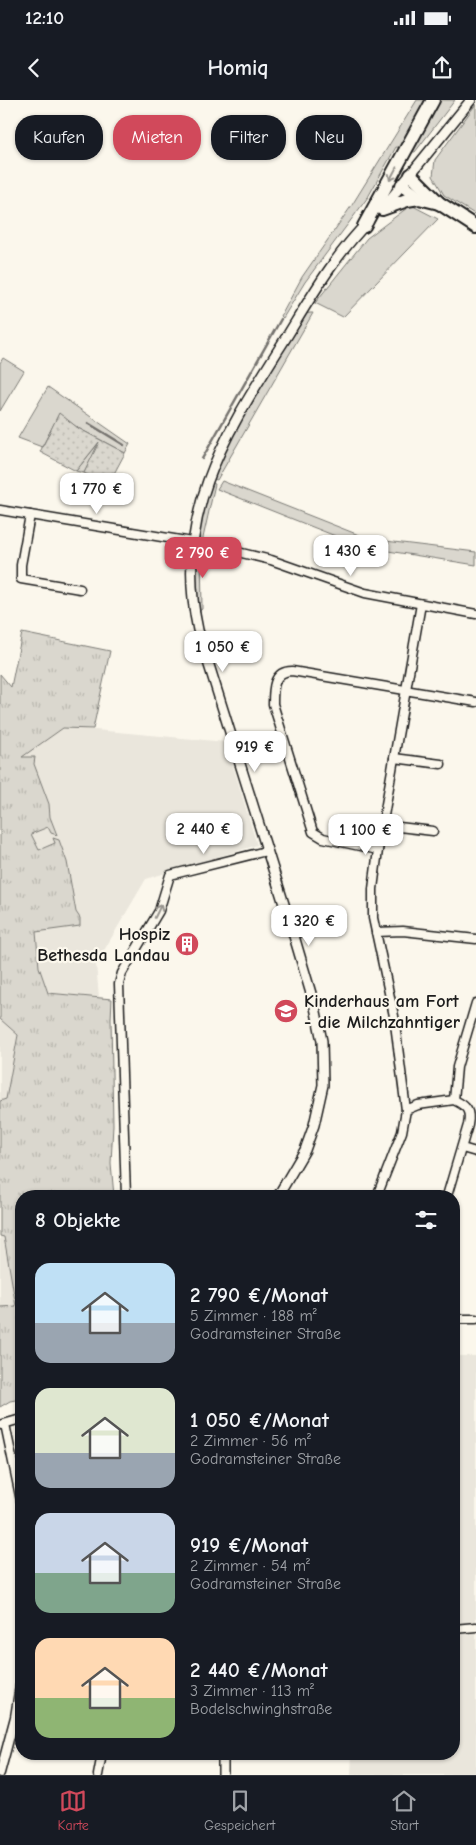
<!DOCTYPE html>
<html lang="de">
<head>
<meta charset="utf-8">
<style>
  :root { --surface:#171b24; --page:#20242c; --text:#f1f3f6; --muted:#9ea1a6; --line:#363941; --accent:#d1495b }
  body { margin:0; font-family:"Comic Neue",sans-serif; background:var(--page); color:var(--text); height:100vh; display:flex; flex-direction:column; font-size:19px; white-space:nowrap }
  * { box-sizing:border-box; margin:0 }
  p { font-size:16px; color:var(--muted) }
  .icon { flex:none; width:28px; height:28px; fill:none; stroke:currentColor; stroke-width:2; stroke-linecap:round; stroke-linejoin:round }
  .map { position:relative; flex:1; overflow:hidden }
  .details { position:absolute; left:15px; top:1090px; width:445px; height:570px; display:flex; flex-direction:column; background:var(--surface); border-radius:20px; box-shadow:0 1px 4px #0004 }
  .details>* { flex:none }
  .hud { position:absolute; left:15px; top:15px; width:446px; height:45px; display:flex; gap:10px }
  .price { position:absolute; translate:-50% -42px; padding:0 11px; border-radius:10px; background:#fff; color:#222; font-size:16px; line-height:32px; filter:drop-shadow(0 1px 2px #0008) }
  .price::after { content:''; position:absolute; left:50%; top:30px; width:15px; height:11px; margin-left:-8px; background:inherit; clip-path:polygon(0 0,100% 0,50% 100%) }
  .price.on { background:var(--accent); color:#fff }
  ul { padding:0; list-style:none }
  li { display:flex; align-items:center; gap:15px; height:125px; padding:0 20px }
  li span { display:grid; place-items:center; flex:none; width:140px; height:100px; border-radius:15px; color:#555 }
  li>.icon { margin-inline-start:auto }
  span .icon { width:60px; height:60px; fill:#fffc; stroke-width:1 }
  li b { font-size:21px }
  h2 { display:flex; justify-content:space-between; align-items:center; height:60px; padding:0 20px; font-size:21px }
  .chip { padding:0 18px; border-radius:20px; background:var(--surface); box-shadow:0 1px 4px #0004; font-size:18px; line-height:45px }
  .chip.on { background:var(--accent); color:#fff }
  .status { display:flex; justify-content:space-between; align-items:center; height:35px; padding:0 25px; background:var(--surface); direction:ltr }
  .status svg { height:14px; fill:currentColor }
  header { display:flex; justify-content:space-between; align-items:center; height:65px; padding:0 20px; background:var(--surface); font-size:22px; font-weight:700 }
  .tab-bar { display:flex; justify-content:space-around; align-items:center; height:70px; border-top:1px solid var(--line); background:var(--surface); font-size:14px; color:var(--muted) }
  .tab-bar a { display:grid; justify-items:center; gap:2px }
  .tab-bar .on { color:var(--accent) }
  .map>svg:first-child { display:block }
  .built { fill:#eae6dc }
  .grass { fill:#dad7ce; stroke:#7b7a75 }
  .park { fill:url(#park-tufts); stroke:#7b7a75 }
  .garden { fill:url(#garden-dots); stroke:#7b7a75 }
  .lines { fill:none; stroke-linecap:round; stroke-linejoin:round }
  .stream { stroke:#74726e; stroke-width:2.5 }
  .minor-casing { stroke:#1c1c1c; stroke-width:11 }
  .tertiary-casing { stroke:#1c1c1c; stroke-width:12 }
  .trunk-casing { stroke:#1c1c1c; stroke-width:16 }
  .minor { stroke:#fbf7ec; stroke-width:8 }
  .tertiary { stroke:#fbf7ec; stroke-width:9 }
  .trunk { stroke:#fbf7ec; stroke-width:12 }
  .oneway { stroke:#97948e }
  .labels { text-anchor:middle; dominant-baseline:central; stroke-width:4.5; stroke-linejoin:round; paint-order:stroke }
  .poi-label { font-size:18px; font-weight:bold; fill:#1c1c1c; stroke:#fbf7ec; text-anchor:end }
</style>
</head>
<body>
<div class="status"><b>12:10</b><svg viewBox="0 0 49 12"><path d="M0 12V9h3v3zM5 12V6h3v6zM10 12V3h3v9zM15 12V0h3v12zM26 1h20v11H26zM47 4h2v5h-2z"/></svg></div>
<header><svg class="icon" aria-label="back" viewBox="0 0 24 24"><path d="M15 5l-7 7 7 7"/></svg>Homiq<svg class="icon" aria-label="share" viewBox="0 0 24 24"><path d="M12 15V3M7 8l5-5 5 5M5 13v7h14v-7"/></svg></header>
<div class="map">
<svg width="476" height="1675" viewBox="0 0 476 1675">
  <defs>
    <pattern id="park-tufts" width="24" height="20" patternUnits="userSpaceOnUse" patternTransform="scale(1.25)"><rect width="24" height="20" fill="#dad7ce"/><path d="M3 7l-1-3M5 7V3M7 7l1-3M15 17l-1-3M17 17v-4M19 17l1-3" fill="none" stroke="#bab8b0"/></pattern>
    <pattern id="garden-dots" width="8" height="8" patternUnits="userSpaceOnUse" patternTransform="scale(1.25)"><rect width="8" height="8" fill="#dad7ce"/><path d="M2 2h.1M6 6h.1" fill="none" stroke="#bab8b0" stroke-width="1.8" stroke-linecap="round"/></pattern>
  </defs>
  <rect width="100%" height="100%" fill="#fbf7ec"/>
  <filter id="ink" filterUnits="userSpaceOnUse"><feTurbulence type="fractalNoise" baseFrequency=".02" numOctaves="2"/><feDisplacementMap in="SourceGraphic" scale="10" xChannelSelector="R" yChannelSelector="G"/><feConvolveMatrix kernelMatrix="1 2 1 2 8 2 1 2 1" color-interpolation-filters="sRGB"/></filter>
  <g filter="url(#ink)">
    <g class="built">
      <polygon points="63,627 226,642 257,745 146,779 96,864 99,897 48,893 39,867 36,831 0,669"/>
      <polygon points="0,919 18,935 6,999 0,1001"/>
      <polygon points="0,1136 4,1137 17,1206 0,1207"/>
      <polygon points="454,1256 476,1256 476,1675 351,1675 352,1654 454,1654"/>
    </g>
    <g class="grass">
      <polygon points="417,0 429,0 402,48 396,47 368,97 305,182 283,218 281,216 302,177 352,105"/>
      <polygon points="439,0 455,0 415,52 410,51"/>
      <polygon points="476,4 476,115 444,95 433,76 435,60"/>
      <polygon points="411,105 438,119 343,217 315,203 367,138"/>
      <path d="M 310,213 L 313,213 L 217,380 L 212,378 C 238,321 273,268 305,214 Z"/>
      <polygon points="3,258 24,271 0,311 0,263"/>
      <polygon points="48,287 130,344 125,353 101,340 84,373 76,371 101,340 78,328 59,314 42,347 18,338"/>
      <polygon points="222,381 369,439 476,452 476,465 363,447 217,389"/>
      <polygon points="210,383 215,384 201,447 202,509 198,512 195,477 196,440"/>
    </g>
    <polygon class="park" points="22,533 110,551 93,629 63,628 22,657 35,657 34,664 49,704 50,717 57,735 51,733 48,727 31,734 39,750 55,743 53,738 59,740 67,762 76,812 80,818 80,826 36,832 39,867 48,893 112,899 111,919 113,1025 111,1063 114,1096 21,1096 21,1299 10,1301 0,1307 0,1207 16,1206 4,1137 0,1136 0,1001 6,999 18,935 0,919 0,574 11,587"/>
    <polygon class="garden" points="59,313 78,328 125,353 108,385 84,373 99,342 76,371 40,352"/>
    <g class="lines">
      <g class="stream">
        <polyline points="88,323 124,345"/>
        <polyline points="202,359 281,219"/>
      </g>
      <g class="minor-casing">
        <g id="minor">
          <polyline points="0,410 192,442"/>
          <polyline points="30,415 21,465 21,479 80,489"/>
          <polyline points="225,449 271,460 365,493 476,514"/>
          <polyline points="394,658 441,664"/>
          <polyline points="382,725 433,731"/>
          <path d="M 378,750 L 323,738 L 313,732 L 273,604 C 273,589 273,571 292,571 L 476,602"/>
          <polyline points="376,832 403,831 476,839"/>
          <polyline points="454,1000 457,967 476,903"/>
          <path d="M 406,1010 L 418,1005 L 454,1000 C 467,1006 471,1011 468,1025 L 447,1096"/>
          <polyline points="462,1048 476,1052"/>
          <polyline points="126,1096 119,884 122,873 159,811 170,775 266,751"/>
          <polyline points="377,1096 402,1032 406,1010 394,916 373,818 373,789 378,750 421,504"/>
          <polyline points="454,1219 476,1219"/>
          <polyline points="5,1324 21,1401"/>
          <polyline points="0,1325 21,1319"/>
          <polyline points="454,1529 476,1527"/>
          <polyline points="0,1673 15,1617 21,1580"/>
          <polyline points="98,1675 102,1654"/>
        </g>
      </g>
      <g class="tertiary-casing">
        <g id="tertiary">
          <polyline points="383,108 471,0"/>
          <path d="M 278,1096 L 305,1050 L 314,1025 L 323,985 L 322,941 L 315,907 L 294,836 L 198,530 C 172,412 227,332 287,236 C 311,197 335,155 368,122"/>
          <polyline points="223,1654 223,1675"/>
        </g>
      </g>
      <g class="trunk-casing">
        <g id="trunk">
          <polyline points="411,75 439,103 476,127"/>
          <polyline points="402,85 419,98 439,103"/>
          <polyline points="382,109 407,100 419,98"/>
          <polyline points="364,126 433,0"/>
        </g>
      </g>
      <use href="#minor" class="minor"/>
      <use href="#tertiary" class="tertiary"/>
      <use href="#trunk" class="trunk"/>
    </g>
    <defs><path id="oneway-shaft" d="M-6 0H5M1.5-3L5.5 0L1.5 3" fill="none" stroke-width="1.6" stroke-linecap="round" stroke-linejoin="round" transform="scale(1.25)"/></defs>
    <g class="oneway">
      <use href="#oneway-shaft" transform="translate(393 74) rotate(118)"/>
      <use href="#oneway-shaft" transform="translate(158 811) rotate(-64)"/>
    </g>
  </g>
  <defs>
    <g id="building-disc" transform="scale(1.25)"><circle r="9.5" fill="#d1495b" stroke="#fbf7ec"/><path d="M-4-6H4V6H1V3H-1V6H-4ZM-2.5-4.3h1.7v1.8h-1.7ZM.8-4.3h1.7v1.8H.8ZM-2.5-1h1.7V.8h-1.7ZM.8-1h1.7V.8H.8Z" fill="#fff"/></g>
    <g id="school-disc" transform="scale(1.25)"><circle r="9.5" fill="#d1495b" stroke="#fbf7ec"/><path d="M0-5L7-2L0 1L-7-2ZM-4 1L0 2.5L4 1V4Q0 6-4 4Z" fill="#fff"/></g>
  </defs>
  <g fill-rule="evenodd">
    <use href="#building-disc" x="187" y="844"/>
    <use href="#school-disc" x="286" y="911"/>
  </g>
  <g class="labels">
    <g class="poi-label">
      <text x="170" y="834">Hospiz<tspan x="170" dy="21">Bethesda Landau</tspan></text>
      <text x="304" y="901" text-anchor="start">Kinderhaus am Fort<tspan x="304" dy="21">- die Milchzahntiger</tspan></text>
    </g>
  </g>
</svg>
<b class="price" style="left:97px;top:415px">1 770 €</b>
<b class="price" style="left:351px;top:477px">1 430 €</b>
<b class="price on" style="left:203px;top:479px">2 790 €</b>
<b class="price" style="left:223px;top:573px">1 050 €</b>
<b class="price" style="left:255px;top:673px">919 €</b>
<b class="price" style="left:204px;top:755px">2 440 €</b>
<b class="price" style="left:366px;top:756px">1 100 €</b>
<b class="price" style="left:309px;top:847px">1 320 €</b>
<div class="hud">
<a class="chip">Kaufen</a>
<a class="chip on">Mieten</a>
<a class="chip">Filter</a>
<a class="chip">Neu</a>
</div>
<section class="details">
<h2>8 Objekte<svg class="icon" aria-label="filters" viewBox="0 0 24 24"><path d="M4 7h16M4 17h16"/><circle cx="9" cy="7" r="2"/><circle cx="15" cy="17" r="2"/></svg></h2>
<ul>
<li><span style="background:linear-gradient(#bfe0f5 60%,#9aa5b1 0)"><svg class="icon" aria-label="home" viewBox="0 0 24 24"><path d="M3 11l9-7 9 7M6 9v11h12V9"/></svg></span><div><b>2 790 €/Monat</b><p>5 Zimmer · 188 m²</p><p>Godramsteiner Straße</p></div></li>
<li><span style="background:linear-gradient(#dfe7d0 65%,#9aa5b1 0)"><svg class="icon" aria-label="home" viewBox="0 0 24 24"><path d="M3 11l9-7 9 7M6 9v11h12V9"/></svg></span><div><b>1 050 €/Monat</b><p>2 Zimmer · 56 m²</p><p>Godramsteiner Straße</p></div></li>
<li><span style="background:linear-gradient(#c9d6e8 60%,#7fa58c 0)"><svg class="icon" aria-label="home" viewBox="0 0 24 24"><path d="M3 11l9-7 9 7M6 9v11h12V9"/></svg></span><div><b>919 €/Monat</b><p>2 Zimmer · 54 m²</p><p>Godramsteiner Straße</p></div></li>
<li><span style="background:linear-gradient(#ffd9b3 60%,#8fb573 0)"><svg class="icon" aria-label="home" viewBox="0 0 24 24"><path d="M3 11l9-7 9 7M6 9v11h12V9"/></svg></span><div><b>2 440 €/Monat</b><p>3 Zimmer · 113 m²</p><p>Bodelschwinghstraße</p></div></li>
</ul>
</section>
</div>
<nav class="tab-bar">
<a class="on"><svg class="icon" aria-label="map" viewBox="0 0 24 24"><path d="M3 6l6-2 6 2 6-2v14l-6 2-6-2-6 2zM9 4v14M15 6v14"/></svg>Karte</a>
<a><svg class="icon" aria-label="saved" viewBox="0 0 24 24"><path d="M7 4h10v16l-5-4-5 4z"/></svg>Gespeichert</a>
<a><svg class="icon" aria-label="home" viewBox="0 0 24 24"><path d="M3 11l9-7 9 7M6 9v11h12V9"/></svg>Start</a>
</nav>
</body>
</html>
